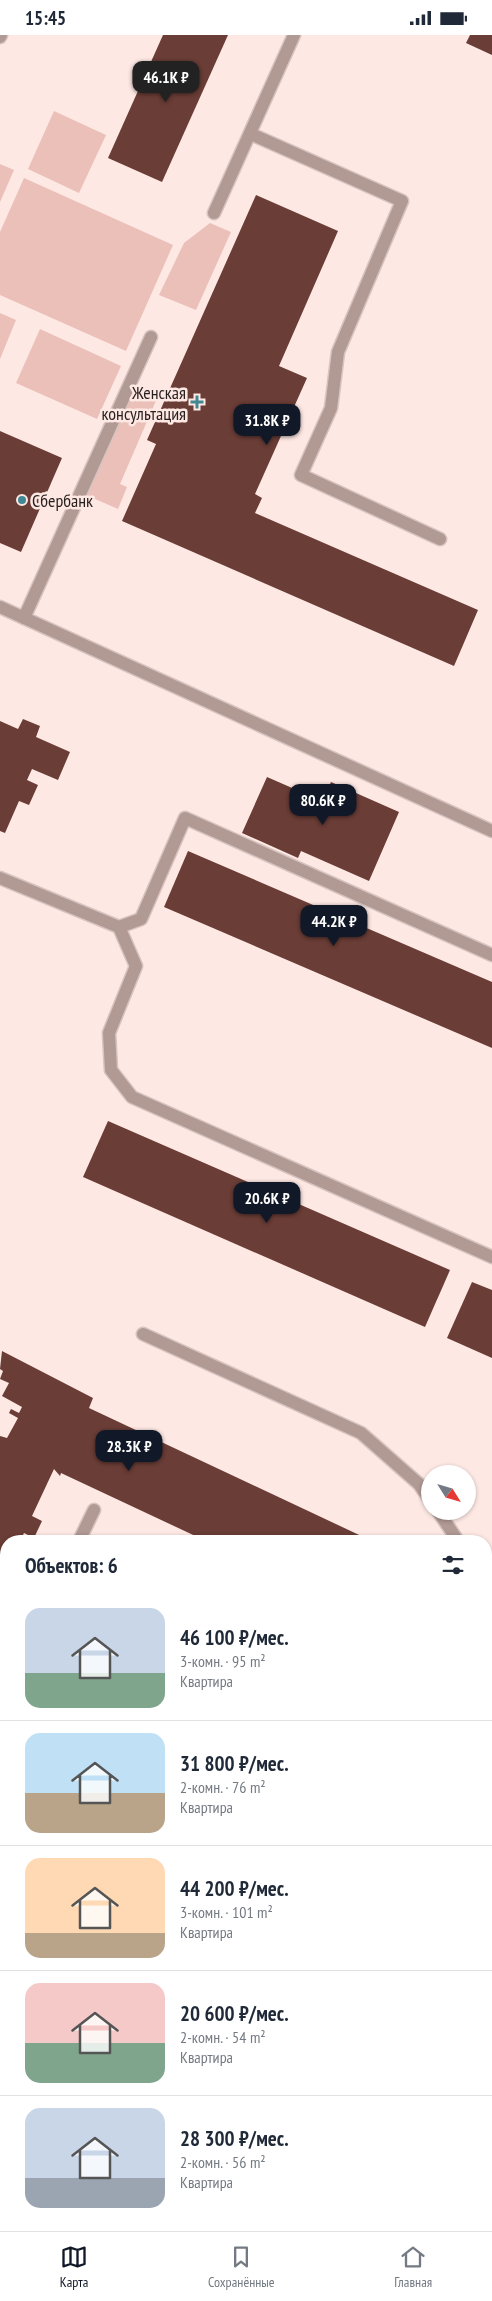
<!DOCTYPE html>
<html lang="ru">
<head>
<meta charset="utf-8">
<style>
  :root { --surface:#fff; --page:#f6f6f7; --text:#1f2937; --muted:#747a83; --line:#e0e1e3; --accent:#111827 }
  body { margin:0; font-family:"PT Sans Narrow",sans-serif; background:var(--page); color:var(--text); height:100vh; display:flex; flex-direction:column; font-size:19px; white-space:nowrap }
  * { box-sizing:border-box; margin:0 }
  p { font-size:16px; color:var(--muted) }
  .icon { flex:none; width:28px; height:28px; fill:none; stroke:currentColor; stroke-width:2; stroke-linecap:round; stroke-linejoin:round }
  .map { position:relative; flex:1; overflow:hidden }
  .side { position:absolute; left:0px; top:1500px; width:492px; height:696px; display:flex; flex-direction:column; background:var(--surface); border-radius:20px 20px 0 0; box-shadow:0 1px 4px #0004 }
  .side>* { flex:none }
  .needle { width:32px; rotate:127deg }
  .tools { position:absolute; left:421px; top:1430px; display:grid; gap:10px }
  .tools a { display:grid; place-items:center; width:55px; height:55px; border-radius:50%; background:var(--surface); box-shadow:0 1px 4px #0004; font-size:25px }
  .price { position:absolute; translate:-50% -42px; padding:0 11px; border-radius:10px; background:var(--accent); color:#fff; font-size:16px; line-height:32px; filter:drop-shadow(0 1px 2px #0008) }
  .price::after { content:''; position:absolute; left:50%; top:30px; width:15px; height:11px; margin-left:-8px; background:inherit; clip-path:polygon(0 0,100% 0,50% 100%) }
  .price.current { background:#222; color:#fff }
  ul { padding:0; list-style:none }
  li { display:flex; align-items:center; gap:15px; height:125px; padding:0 25px }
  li+li { border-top:1px solid var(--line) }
  li span { display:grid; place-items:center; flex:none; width:140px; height:100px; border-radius:15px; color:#555 }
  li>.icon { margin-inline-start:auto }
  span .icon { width:60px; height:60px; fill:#fffc; stroke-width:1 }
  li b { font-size:21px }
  h2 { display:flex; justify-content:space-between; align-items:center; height:60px; padding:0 25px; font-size:21px }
  .status { display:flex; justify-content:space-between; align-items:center; height:35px; padding:0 25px; background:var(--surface); direction:ltr }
  .status svg { height:14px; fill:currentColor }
  .tab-bar { display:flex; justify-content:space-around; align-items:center; height:70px; border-top:1px solid var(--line); background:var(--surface); font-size:14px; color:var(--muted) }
  .tab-bar a { display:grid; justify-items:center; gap:2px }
  .tab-bar .current { color:var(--accent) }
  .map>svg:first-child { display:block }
  .green { fill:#eac0b9 }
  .building { fill:#6a3d36 }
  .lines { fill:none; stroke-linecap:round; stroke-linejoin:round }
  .lane-casing { stroke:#d7c4c0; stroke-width:15 }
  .street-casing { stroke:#d7c4c0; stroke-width:15 }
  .lane { stroke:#b19994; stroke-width:12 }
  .street { stroke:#b19994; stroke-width:12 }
  .poi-dot { fill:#428893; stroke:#fee8e4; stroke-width:2 }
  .labels { text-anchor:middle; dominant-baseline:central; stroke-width:5; stroke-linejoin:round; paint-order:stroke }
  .poi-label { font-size:18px; fill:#271f1e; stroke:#fee8e4; text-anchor:end }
</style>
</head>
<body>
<div class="status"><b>15:45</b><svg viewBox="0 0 49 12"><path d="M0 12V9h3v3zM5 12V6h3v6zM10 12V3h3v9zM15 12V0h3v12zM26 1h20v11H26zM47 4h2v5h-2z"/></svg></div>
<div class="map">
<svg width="492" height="2196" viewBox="0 0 492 2196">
  <rect width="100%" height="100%" fill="#fee8e4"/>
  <g class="green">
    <polygon points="54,76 106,100 79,158 28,134"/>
    <polygon points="0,129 14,135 0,167"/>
    <polygon points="24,143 173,210 126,316 0,260 0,197"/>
    <polygon points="210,188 231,197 196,275 159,260 184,208"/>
    <polygon points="0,278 16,285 0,324"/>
    <polygon points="40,294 121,331 97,384 16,348"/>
    <polygon points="133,350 158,361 120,449 127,452 118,474 86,460"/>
    <polygon points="131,2190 277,2190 287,2196 128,2196"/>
  </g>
  <g class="building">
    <polygon points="163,0 228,0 162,147 108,123"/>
    <polygon points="470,0 492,0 492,20 466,8"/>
    <polygon points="256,160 338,196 279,331 307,343 255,459 262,463 255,478 478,575 454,631 122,486 156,409 147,405"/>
    <polygon points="0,396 62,423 21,517 0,508"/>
    <polygon points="23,684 40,691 36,702 70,717 58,745 32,734 27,745 38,750 29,770 19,766 5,798 0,796 0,686 18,694"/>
    <polygon points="267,742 322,766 331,747 399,777 369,846 301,816 298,823 242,798"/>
    <polygon points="188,816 492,947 492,1013 164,872"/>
    <polygon points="108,1086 450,1235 425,1292 83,1142"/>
    <polygon points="472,1247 492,1255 492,1323 447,1303"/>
    <polygon points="2,1316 93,1363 89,1373 372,1506 206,1506 61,1438 60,1441 54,1434 32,1481 42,1486 34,1503 24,1498 20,1506 6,1506 6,1536 0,1550 0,1401 7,1403 18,1383 9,1378 11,1374 19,1378 22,1372 2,1361 9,1348 0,1344 3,1336 0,1334"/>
    <polygon points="486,1558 492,1561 492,1638 486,1636"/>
    <polygon points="0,1798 6,1801 6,1865 0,1862"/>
    <polygon points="486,2029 492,2032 492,2095 486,2092"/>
    <polygon points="0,2095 6,2098 6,2161 0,2158"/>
    <polygon points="71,2190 129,2190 126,2196 85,2196"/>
    <polygon points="168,2190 258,2190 272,2196 165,2196"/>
    <polygon points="404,2190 420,2190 435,2196 401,2196"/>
  </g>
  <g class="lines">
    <g class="lane-casing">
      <g id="lane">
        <polyline points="251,99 402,166 338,317 331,373 301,440 440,504"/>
        <polyline points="214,178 294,0"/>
        <polyline points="24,583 151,302"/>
        <polyline points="0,843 119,892 141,884 185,783 492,920"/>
        <polyline points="119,892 136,931 109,998 111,1035 132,1062 492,1222"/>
        <polyline points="143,1299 361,1398 419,1449 430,1465"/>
        <polyline points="438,1476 458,1506"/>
        <polyline points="79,1506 94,1475"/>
        <polyline points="486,1529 492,1532"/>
        <polyline points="0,1671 6,1658"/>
        <polyline points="486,1706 492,1709"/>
        <polyline points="0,1728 6,1731"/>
        <polyline points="486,1808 492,1795"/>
        <polyline points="0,2041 6,2044"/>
        <polyline points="312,2196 315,2190"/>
      </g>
    </g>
    <g class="street-casing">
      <g id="street">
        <polyline points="0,2 1,0"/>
        <polyline points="0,572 492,796"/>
      </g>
    </g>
    <use href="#lane" class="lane"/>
    <use href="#street" class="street"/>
  </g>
  <g class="poi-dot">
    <path d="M194.5 359.5h5v5h5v5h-5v5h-5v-5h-5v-5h5z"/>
    <circle cx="22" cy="465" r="5"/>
  </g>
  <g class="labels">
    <g class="poi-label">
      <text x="186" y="357">Женская<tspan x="186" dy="21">консультация</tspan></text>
      <text x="32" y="465" text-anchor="start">Сбербанк</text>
    </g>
  </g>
</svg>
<div class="tools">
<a><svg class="needle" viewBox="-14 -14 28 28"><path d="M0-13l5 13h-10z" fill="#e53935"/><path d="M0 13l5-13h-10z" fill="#747a83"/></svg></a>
</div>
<b class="price current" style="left:166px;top:68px">46.1K ₽</b>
<b class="price" style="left:267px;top:411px">31.8K ₽</b>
<b class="price" style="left:323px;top:791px">80.6K ₽</b>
<b class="price" style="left:334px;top:912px">44.2K ₽</b>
<b class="price" style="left:267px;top:1189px">20.6K ₽</b>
<b class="price" style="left:129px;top:1437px">28.3K ₽</b>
<section class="side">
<h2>Объектов: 6<svg class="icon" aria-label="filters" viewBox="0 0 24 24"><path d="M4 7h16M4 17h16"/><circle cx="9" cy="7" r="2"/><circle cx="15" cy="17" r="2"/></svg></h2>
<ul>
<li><span style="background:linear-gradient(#c9d6e8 65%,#7fa58c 0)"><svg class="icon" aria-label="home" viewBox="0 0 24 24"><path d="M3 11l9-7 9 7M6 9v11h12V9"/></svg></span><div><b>46 100 ₽/мес.</b><p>3-комн. · 95 m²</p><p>Квартира</p></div></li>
<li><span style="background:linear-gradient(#bfe0f5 60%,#b9a48a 0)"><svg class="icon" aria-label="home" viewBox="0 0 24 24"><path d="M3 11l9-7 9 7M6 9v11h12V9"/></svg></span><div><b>31 800 ₽/мес.</b><p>2-комн. · 76 m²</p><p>Квартира</p></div></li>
<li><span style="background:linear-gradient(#ffd9b3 75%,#b9a48a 0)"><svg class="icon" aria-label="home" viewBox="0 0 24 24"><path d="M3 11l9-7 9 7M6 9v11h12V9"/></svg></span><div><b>44 200 ₽/мес.</b><p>3-комн. · 101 m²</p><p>Квартира</p></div></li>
<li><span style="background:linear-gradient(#f6c9c9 60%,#7fa58c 0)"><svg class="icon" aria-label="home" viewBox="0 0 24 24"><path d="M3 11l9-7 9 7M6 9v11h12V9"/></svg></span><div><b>20 600 ₽/мес.</b><p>2-комн. · 54 m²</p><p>Квартира</p></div></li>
<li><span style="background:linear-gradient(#c9d6e8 70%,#9aa5b1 0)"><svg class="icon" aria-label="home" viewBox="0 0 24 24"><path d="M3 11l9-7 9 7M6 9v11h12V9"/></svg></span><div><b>28 300 ₽/мес.</b><p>2-комн. · 56 m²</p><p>Квартира</p></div></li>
</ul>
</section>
</div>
<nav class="tab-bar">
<a class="current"><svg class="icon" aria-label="map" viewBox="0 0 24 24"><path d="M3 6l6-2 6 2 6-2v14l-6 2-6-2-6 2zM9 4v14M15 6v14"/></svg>Карта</a>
<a><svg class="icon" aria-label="saved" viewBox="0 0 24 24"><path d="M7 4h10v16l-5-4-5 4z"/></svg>Сохранённые</a>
<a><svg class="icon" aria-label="home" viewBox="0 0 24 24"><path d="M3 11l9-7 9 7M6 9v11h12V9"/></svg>Главная</a>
</nav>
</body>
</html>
